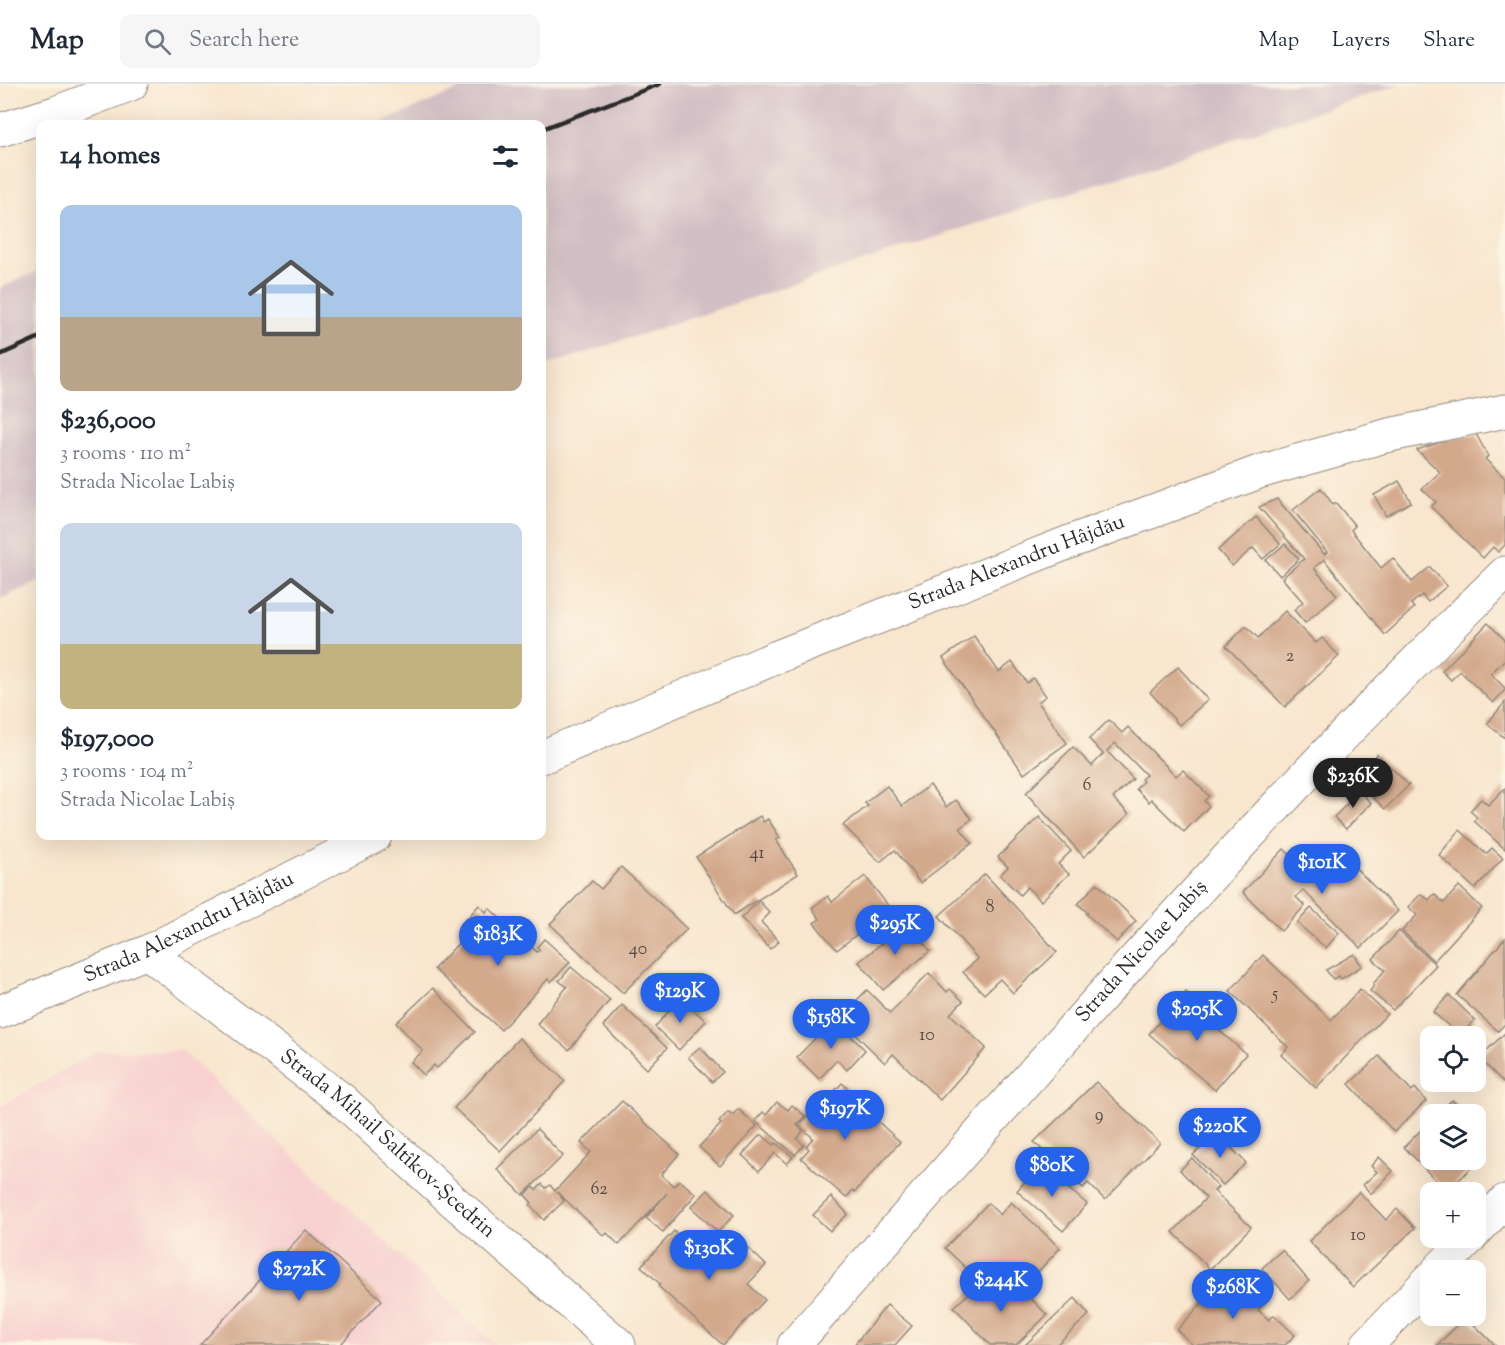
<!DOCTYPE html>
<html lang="en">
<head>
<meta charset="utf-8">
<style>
  :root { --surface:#fff; --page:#f6f6f7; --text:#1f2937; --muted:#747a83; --line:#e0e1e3; --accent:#2563eb }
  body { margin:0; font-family:"Sorts Mill Goudy",serif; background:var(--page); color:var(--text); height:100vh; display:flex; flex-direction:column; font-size:22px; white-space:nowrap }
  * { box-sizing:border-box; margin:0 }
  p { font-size:20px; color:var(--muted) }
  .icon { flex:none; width:33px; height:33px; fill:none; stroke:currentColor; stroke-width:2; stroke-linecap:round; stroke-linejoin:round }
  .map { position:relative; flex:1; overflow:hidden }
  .sheet { position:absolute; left:36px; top:36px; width:510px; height:720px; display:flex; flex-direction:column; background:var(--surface); border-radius:12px; box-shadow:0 6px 24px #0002 }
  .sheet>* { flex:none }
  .buttons { position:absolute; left:1420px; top:942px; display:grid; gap:12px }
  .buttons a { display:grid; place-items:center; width:66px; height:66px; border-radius:12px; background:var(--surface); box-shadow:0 6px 24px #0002; font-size:30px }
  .price { position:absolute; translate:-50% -51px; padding:0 14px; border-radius:21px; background:var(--accent); color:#fff; font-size:20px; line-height:39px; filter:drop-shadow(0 2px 3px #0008) }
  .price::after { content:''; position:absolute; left:50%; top:36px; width:18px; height:14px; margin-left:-9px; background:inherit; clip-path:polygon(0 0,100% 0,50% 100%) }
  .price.selected { background:#222; color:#fff }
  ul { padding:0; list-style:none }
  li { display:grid; align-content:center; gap:12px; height:318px; padding:0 24px }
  li span { display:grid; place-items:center; height:186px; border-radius:12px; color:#555 }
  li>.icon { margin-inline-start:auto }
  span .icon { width:108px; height:108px; fill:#fffc; stroke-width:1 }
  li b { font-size:26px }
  h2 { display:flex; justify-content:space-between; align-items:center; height:72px; padding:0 24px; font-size:26px }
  header { display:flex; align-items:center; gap:36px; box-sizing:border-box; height:84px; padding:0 30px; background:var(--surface); border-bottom:2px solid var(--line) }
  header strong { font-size:28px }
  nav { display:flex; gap:33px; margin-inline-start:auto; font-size:21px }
  .search { width:420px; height:54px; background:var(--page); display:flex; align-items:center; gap:15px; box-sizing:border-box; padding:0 21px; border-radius:12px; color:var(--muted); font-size:22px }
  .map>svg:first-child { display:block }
  .built { fill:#f7d0cf }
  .industrial { fill:#d2bec5 }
  .building { fill:#d3a98c }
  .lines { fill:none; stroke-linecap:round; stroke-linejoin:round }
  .minor-casing { stroke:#92887c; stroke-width:35 }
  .minor { stroke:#fff; stroke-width:33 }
  .rail { stroke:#2b2b2b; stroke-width:4.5 }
  .labels { text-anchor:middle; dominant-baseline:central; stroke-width:5; stroke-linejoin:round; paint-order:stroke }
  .number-label { font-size:18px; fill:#554a43 }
  .street-label { font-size:21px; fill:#2b2b2b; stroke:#fcf5e5 }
</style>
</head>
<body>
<header>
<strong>Map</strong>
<div class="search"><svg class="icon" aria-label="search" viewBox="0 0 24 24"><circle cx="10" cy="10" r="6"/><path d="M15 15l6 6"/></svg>Search here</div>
<nav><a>Map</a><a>Layers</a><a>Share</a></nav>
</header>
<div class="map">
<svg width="1505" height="1261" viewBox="0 0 1505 1261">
  <rect width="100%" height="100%" fill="#fcf5e5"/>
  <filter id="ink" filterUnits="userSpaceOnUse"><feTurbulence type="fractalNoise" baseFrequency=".0167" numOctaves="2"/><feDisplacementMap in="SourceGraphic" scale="12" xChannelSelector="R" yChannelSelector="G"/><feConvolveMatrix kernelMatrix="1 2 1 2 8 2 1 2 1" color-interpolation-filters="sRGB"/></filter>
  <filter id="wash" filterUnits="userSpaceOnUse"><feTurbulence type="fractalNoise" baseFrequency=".008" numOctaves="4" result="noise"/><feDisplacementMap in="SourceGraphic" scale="24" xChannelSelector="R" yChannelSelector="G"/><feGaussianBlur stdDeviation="1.35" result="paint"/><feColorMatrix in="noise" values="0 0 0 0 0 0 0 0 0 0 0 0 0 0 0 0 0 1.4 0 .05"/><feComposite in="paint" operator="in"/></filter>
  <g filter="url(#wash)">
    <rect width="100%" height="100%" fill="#f8e6ce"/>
    <polygon class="built" points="96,967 182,967 496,1261 0,1261 0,1023"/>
    <g class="industrial">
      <polygon points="472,0 1401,0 542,283 542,40 378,40"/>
      <polygon points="40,186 40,497 0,515 0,204"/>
    </g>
    <g id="blocks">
      <g class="building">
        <polygon points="1476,350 1488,372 1485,375 1505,394 1505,461 1498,468 1493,463 1483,474 1431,423 1436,418 1422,405 1440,388 1417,366 1455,353"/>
        <polygon points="1399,397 1411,418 1386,432 1374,411"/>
        <polygon points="1321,404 1333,421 1336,419 1355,442 1351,446 1381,484 1393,474 1412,498 1430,483 1447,502 1428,518 1422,511 1411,520 1414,524 1385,551 1324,475 1314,484 1337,511 1305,539 1294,526 1303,518 1282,494 1304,475 1259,423 1277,415 1324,470 1327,468 1293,426"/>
        <polygon points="1256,433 1280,460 1263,475 1253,464 1232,482 1218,466"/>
        <polygon points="1285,460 1299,475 1280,492 1266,476"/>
        <polygon points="1285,527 1316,559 1322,554 1339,572 1285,623 1226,562 1246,542 1258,554"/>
        <polygon points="1488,539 1505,556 1505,575 1491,590 1505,604 1505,606 1493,619 1460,587 1451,596 1442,587"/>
        <polygon points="974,552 999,588 1012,578 1027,599 1033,594 1046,612 1038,618 1067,659 1024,690 943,574"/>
        <polygon points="1178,583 1208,616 1179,641 1150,608"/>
        <polygon points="1505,618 1505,654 1487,640"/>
        <polygon points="1109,636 1122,649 1128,643 1176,692 1183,686 1209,712 1204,717 1209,722 1184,748 1151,715 1149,718 1136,705 1143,697 1141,695 1146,691 1115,659 1107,667 1133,695 1113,714 1129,730 1084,773 1026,709 1073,663 1092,682 1103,670 1089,655"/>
        <polygon points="1377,670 1409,701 1385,725 1354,695"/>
        <polygon points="930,701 946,723 956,716 972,735 960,744 972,759 920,799 895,766 880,778 843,741 868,722 865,719 887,702 902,722"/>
        <polygon points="1356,704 1371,719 1346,745 1334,733 1351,716 1347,712"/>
        <polygon points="1505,704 1505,765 1474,737 1477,733 1470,727 1481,715 1488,721"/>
        <polygon points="760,732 763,738 768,735 780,754 776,756 798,790 734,831 696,773"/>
        <polygon points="1039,733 1071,767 1058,780 1069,790 1041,817 1027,803 1020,811 1000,791 1008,783 998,773"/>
        <polygon points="1460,746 1486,770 1492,764 1503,774 1475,805 1439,771"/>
        <polygon points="1284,765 1311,791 1337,765 1398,827 1361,864 1303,806 1296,813 1305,822 1281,847 1243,808"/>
        <polygon points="621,783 687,845 623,909 550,840 592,797 601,805"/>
        <polygon points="985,790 1057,868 1013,909 1000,895 984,910 963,888 978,875 939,832"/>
        <polygon points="865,792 890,824 837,866 814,839 820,835 812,824 828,812 832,818"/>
        <polygon points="1097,799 1136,837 1117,858 1086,830 1088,829 1078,820"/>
        <polygon points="1459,802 1482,824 1434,877 1402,847 1417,831 1408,823 1421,810 1429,816 1434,810 1444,819"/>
        <polygon points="759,817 770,829 761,838 779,857 770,865 741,834"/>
        <polygon points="479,821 486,828 489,824 537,868 540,866 537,863 544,855 570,878 551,898 548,895 501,946 434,885 468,849 460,842"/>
        <polygon points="1311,824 1339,849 1326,864 1297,839"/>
        <polygon points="907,838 930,867 883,906 859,878"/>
        <polygon points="1399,847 1436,881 1393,926 1370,907 1374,902 1373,900 1385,886 1373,875"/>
        <polygon points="1505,854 1505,940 1498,947 1457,911"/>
        <polygon points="1354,870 1362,882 1341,895 1339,892 1333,895 1326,886"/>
        <polygon points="1263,871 1331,936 1360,905 1387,930 1316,1004 1281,971 1288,963 1230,907"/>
        <polygon points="571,883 610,916 569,966 537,940 567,903 559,897"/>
        <polygon points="929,889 947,908 950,905 963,917 950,930 986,964 940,1016 893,970 885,979 839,934 867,906 890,929"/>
        <polygon points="433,904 475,948 437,984 434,981 424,991 411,978 423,967 396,939"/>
        <polygon points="1186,908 1201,920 1196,926 1246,970 1215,1006 1149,950"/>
        <polygon points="1449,911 1475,936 1460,952 1433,928"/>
        <polygon points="680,914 706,937 679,966 655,943"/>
        <polygon points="622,921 667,964 647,985 603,942"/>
        <polygon points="834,935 865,966 847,986 837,976 819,995 797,973"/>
        <polygon points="1505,949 1505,1000 1479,974"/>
        <polygon points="519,954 565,997 500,1067 454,1024"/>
        <polygon points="700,963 723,988 712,998 688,973"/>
        <polygon points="1379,972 1412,1007 1415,1004 1426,1017 1394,1048 1349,1000"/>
        <polygon points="1096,998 1160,1059 1105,1116 1088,1099 1083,1104 1034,1058"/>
        <polygon points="842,999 857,1013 855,1016 900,1058 855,1108 853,1106 846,1114 801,1074 809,1065 806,1062 813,1054 799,1041 829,1009 831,1011"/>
        <polygon points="1452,1016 1465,1030 1437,1030"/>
        <polygon points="622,1017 679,1070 661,1091 674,1102 679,1096 696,1110 663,1148 646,1134 667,1109 619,1161 607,1149 604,1152 557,1108 564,1117 544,1136 530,1121 532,1119 525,1111 533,1103 536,1106 542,1100 546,1104 550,1101 555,1107 591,1068 581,1059"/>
        <polygon points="777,1018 788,1026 792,1021 805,1032 797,1041 803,1047 797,1055 804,1061 795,1071 755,1037 763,1028 766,1031"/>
        <polygon points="738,1025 757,1042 720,1082 699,1063 721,1040 719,1038 728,1028 733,1031"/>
        <polygon points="1431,1036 1431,1076 1476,1076 1476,1071 1480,1075 1447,1108 1404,1063"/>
        <polygon points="537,1045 563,1072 523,1111 497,1085"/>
        <polygon points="1217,1049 1246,1079 1223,1101 1193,1071"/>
        <polygon points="761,1050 774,1061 776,1059 793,1073 787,1080 775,1069 759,1087 742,1071"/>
        <polygon points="1379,1073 1393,1087 1371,1110 1363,1101 1377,1088 1371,1082"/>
        <polygon points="1192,1074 1218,1103 1214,1107 1251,1143 1210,1185 1173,1148 1206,1114 1180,1086"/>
        <polygon points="1039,1080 1087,1120 1063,1147 1017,1107"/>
        <polygon points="708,1106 734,1131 718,1148 691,1123"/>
        <polygon points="1359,1108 1386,1136 1397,1125 1415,1144 1353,1203 1309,1157"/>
        <polygon points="831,1113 848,1130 830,1147 813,1131"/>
        <polygon points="1011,1118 1060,1164 1024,1203 1006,1186 988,1205 945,1164 988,1119 1000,1131"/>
        <polygon points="306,1146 382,1216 340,1261 200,1261"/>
        <polygon points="674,1147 693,1166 705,1152 717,1162 730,1147 766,1181 748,1200 765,1216 723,1261 658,1202 660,1200 641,1182"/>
        <polygon points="1282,1166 1309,1197 1290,1215 1262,1184"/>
        <polygon points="1230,1189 1262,1221 1258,1226 1269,1236 1274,1231 1295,1251 1285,1261 1193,1261 1177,1246"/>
        <polygon points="1004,1191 1008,1196 1010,1193 1047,1231 1016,1261 990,1261 954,1223 976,1203 983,1211"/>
        <polygon points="1075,1214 1089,1231 1056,1261 1025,1261"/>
        <polygon points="887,1221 912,1242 895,1261 854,1261"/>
        <polygon points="1466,1233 1495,1261 1437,1261"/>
      </g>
    </g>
  </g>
  <g filter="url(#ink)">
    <use href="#blocks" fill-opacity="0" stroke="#92887c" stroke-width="1.5"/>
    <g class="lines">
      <g class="minor-casing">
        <g id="minor">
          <polyline points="0,46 55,29 131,0"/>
          <path id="s1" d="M 542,673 L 777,573 L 1072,457 L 1259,388 L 1385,352 L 1505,327"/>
          <path id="s2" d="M 147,868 L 342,1016 L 452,1116 L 619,1261"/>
          <path id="s3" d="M 0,928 L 147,868 L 375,752"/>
          <polyline points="1476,1147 1505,1117"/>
          <polyline points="1438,1186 1470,1154"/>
          <path id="s4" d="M 794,1261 C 1024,998 1254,733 1505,489"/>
          <polyline points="1367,1261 1431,1194"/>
        </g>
      </g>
      <use href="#minor" class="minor"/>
      <g class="rail">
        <polyline points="542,45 660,0"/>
        <polyline points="0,271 40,253"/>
      </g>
    </g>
  </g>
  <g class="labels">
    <g class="number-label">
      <text x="1290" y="573">2</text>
      <text x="1087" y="702">6</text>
      <text x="757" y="770">41</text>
      <text x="990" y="824">8</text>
      <text x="638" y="866">40</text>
      <text x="1275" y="911">5</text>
      <text x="927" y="952">10</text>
      <text x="1099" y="1032">9</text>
      <text x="599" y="1106">62</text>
      <text x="1358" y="1152">10</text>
    </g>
    <g class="street-label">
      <text stroke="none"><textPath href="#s1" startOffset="513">Strada Alexandru Hâjdău</textPath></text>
      <text stroke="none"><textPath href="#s3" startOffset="207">Strada Alexandru Hâjdău</textPath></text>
      <text stroke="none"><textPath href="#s4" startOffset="525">Strada Nicolae Labiș</textPath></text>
      <text stroke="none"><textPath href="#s2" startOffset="308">Strada Mihail Saltîkov-Șcedrin</textPath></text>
    </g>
  </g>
</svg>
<div class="buttons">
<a><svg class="icon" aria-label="locate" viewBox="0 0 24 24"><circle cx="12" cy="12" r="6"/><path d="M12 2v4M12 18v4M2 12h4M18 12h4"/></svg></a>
<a><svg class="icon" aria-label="layers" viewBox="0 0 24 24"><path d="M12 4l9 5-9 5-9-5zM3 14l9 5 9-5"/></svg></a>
<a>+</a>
<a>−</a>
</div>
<b class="price selected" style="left:1353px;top:725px">$236K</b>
<b class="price" style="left:1322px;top:811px">$101K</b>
<b class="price" style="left:895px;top:872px">$295K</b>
<b class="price" style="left:498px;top:883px">$183K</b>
<b class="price" style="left:680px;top:940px">$129K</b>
<b class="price" style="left:1197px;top:958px">$205K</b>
<b class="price" style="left:831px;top:966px">$158K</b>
<b class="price" style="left:845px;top:1057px">$197K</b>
<b class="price" style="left:1220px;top:1075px">$220K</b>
<b class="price" style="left:1052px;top:1114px">$80K</b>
<b class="price" style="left:709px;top:1197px">$130K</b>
<b class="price" style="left:299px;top:1218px">$272K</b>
<b class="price" style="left:1001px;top:1229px">$244K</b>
<b class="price" style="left:1233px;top:1236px">$268K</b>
<section class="sheet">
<h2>14 homes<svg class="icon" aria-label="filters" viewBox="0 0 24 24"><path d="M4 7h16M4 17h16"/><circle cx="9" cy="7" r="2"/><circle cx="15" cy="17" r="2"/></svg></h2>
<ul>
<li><span style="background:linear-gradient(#a9c7e8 60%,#b9a48a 0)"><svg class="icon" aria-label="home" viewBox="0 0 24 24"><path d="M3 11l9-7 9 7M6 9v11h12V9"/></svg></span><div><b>$236,000</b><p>3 rooms · 110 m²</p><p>Strada Nicolae Labiș</p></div></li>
<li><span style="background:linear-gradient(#c9d6e8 65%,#c2b280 0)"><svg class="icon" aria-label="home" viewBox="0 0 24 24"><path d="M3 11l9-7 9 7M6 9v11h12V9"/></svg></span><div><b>$197,000</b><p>3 rooms · 104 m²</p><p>Strada Nicolae Labiș</p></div></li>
</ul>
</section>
</div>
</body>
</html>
